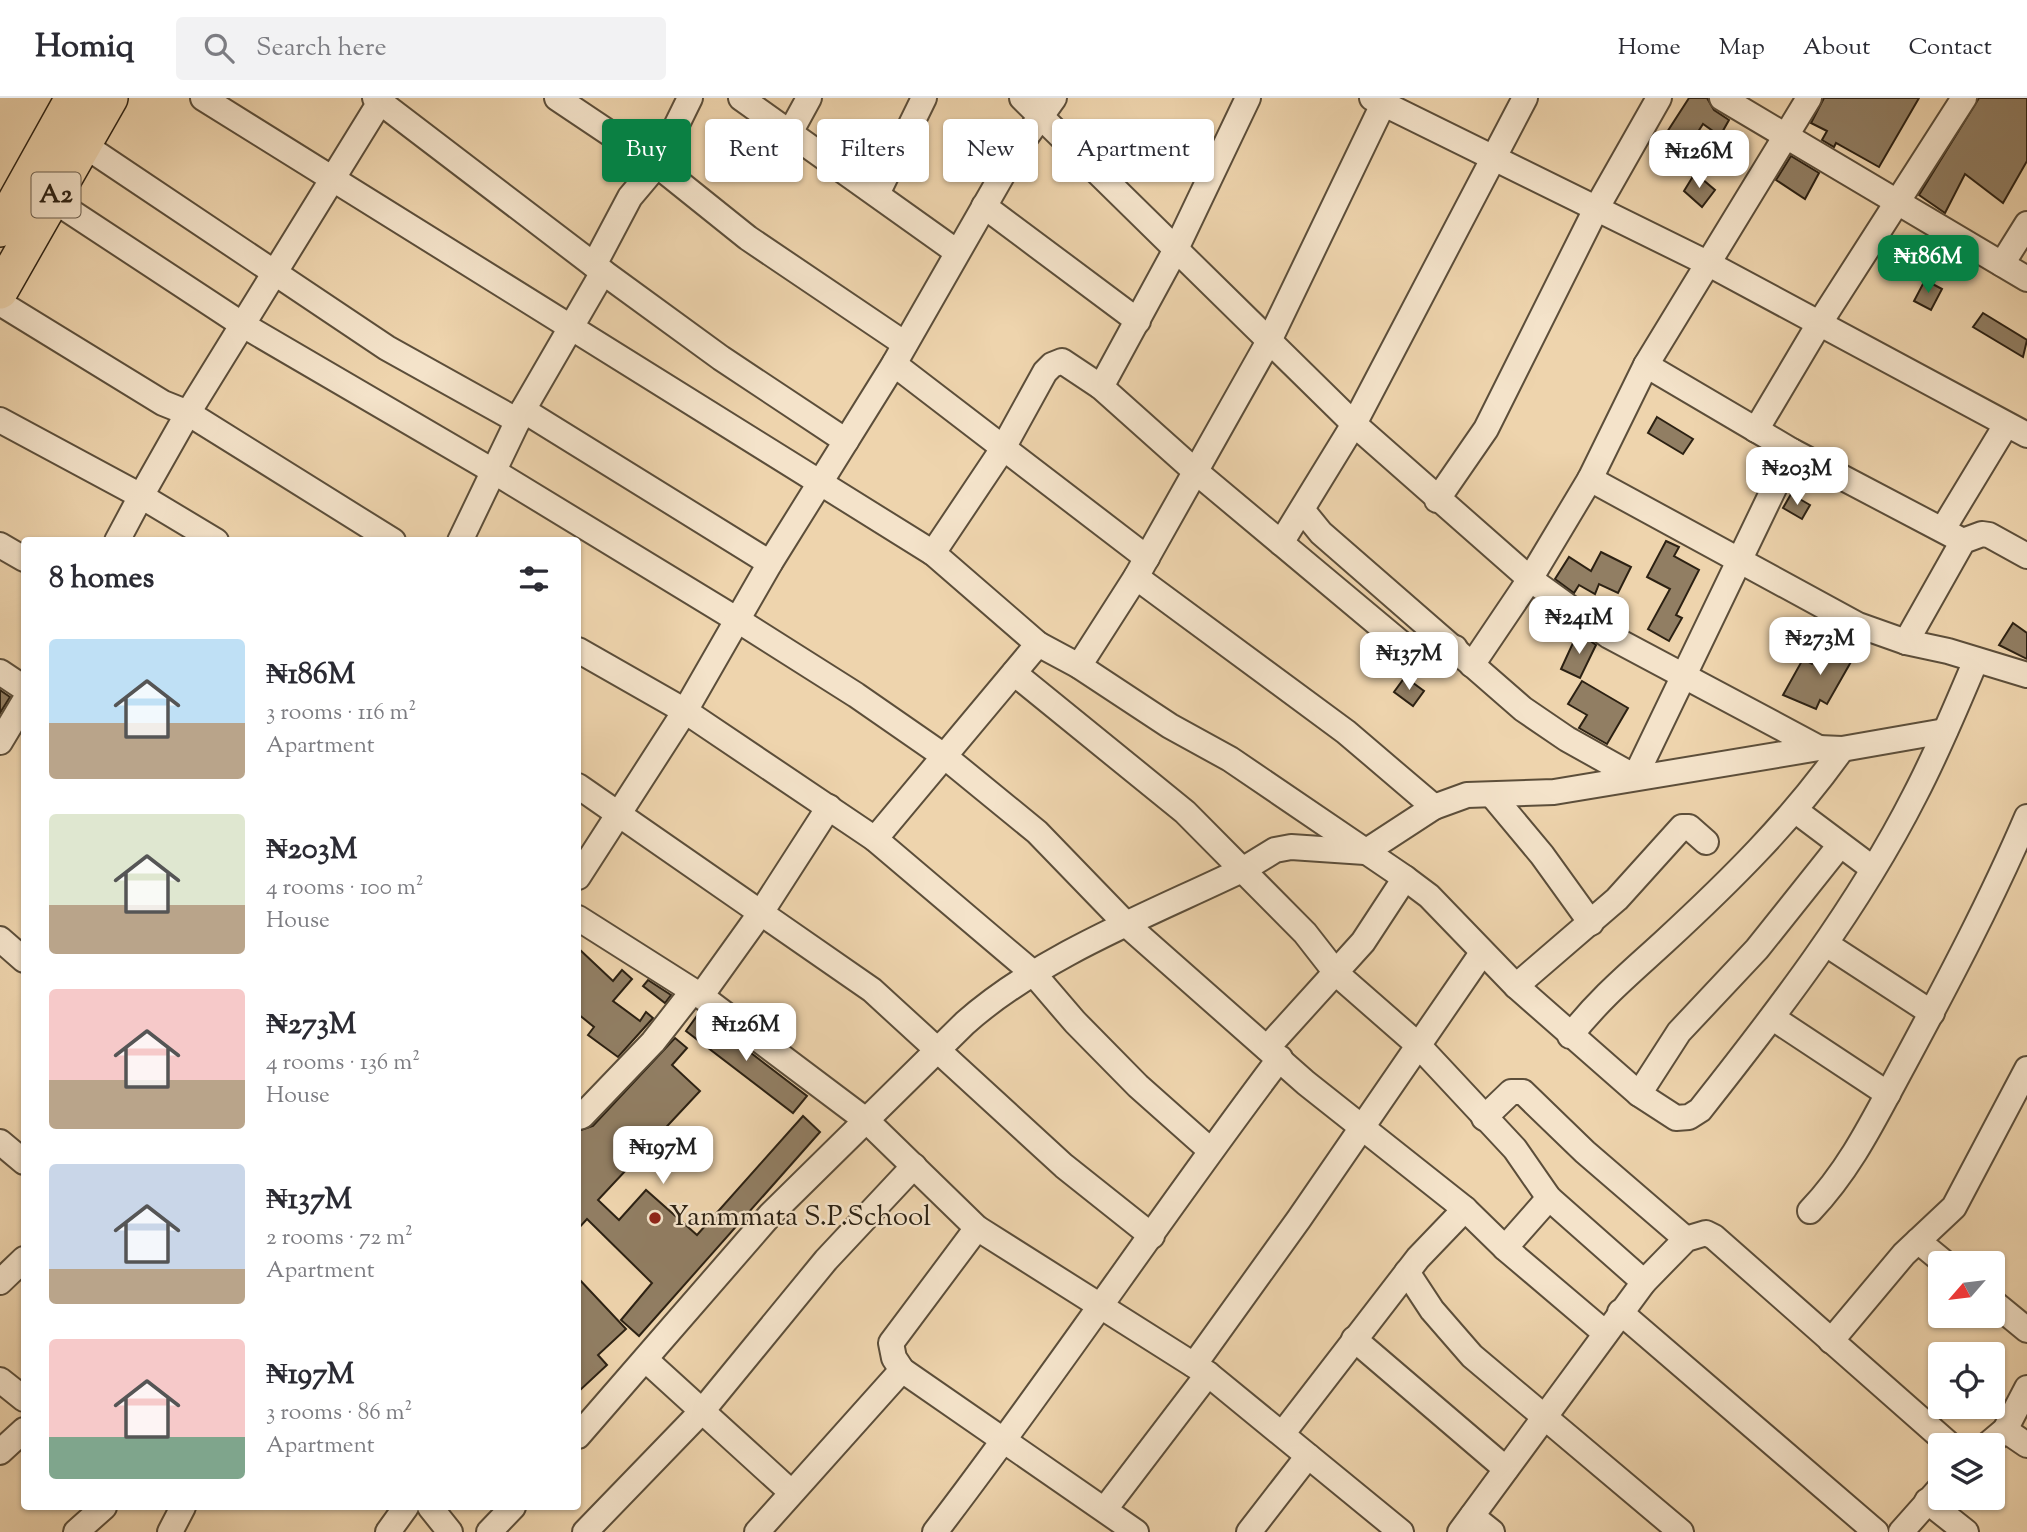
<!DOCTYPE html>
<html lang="en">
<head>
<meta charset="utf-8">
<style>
  :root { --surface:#fff; --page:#f2f2f3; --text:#2b2b33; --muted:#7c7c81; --line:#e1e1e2; --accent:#0b8043 }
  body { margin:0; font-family:"Sorts Mill Goudy",serif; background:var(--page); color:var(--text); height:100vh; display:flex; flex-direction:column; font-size:26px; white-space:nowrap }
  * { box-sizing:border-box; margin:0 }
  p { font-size:23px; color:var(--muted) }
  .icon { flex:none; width:38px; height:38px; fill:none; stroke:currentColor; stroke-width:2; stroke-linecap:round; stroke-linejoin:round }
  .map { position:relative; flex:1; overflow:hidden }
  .side { position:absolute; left:21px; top:439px; width:560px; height:973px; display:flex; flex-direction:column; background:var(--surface); border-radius:7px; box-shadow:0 2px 5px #0004 }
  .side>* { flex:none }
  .guide { position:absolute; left:602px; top:21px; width:665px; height:63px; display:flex; gap:14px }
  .needle { width:46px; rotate:242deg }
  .tools { position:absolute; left:1928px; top:1153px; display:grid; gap:14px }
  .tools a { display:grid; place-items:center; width:77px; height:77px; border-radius:7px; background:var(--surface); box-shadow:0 2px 5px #0004; font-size:35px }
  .price { position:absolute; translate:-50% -60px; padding:0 16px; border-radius:14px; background:#fff; color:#222; font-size:23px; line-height:46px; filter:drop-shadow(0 2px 4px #0008) }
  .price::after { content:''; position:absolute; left:50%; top:42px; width:21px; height:16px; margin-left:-10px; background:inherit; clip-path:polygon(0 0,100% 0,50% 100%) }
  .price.active { background:var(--accent); color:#fff }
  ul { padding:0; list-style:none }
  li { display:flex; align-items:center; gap:21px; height:175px; padding:0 28px }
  li span { display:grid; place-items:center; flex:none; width:196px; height:140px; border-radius:7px; color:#555 }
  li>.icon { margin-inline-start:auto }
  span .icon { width:84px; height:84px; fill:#fffc; stroke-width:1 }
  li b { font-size:30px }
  h2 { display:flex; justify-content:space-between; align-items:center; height:84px; padding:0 28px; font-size:30px }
  .chip { padding:0 24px; border-radius:7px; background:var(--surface); box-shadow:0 2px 5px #0004; font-size:24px; line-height:63px }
  .chip.active { background:var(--accent); color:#fff }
  header { display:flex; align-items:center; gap:42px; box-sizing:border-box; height:98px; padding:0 35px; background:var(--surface); border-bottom:2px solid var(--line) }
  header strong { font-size:33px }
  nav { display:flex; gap:38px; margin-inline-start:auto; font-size:24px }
  .search { width:490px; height:63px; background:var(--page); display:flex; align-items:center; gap:18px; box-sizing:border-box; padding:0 24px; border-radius:7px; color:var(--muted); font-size:26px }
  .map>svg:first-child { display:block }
  .building { fill:#917e63; stroke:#2c2113; stroke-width:2 }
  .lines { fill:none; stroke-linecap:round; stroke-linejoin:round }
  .minor-casing { stroke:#5c4e3a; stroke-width:28 }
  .highway-casing { stroke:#2c2113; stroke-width:38 }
  .minor { stroke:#f4e3ca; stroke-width:24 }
  .highway { stroke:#eed4ad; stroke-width:35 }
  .poi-dot { fill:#8f2418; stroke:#f4e3ca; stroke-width:2.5 }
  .labels { text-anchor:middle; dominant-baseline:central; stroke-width:5; stroke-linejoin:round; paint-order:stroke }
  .shield { fill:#f4e3ca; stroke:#685b4a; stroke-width:2 }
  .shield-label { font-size:26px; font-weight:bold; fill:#2c2113 }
  .poi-label { font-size:28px; fill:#2c2113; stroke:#f4e3ca; text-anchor:start }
</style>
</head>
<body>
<header>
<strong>Homiq</strong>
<div class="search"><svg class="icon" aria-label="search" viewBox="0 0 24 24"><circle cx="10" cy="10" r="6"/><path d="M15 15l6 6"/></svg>Search here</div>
<nav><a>Home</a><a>Map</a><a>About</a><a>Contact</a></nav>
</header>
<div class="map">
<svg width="2027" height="1434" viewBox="0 0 2027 1434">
  <rect width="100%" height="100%" fill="#eed4ad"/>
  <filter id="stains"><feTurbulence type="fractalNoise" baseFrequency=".00286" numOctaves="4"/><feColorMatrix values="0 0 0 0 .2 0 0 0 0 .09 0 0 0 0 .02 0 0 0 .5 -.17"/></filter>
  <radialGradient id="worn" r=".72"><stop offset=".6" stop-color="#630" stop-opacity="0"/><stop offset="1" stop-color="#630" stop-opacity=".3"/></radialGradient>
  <g class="building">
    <polygon points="1689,0 1707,0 1714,12 1729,22 1720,38 1703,26 1682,59 1660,45"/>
    <polygon points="1824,0 1919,0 1879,69 1836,45 1834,49 1822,42 1827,33 1811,25"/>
    <polygon points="1979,0 2027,0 2027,63 2003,105 1965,76 1945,115 1919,97"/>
    <polygon points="1791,58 1819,75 1805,101 1776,82"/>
    <polygon points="1695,75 1715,92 1702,109 1684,93"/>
    <polygon points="1925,182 1942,191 1931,212 1914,203"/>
    <polygon points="1983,215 2027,242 2023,259 1973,229"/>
    <polygon points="1657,319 1693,341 1683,356 1648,335"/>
    <polygon points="1791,396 1810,407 1802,421 1783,410"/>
    <polygon points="1666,443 1679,449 1674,458 1699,472 1676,517 1682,520 1669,543 1648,531 1670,491 1647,479"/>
    <polygon points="1601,454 1631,469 1618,495 1599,486 1595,496 1579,487 1574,495 1555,481 1569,459 1591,473"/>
    <polygon points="2013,525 2027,535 2027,561 1999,547"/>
    <polygon points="1578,534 1596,547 1580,580 1561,571"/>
    <polygon points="1840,545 1856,555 1827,606 1820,602 1816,611 1783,597 1803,561 1812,566 1821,551 1832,558"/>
    <polygon points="1405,579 1424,593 1413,608 1394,594"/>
    <polygon points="1582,583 1628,610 1607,646 1579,630 1587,617 1568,606"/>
    <polygon points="0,592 10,599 0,615"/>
    <polygon points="578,850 613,883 622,872 632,881 613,903 640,923 646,914 653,920 618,959 588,937 594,929 578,916"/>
    <polygon points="648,882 671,897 665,905 643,888"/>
    <polygon points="699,915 807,998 793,1015 686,933"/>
    <polygon points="675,940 687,950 672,967 700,993 598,1102 619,1122 646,1092 697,1137 803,1018 820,1034 639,1238 621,1222 652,1185 587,1121 578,1131 578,1033 593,1028"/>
    <polygon points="578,1180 626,1231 598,1257 607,1267 578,1294"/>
  </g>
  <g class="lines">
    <g class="minor-casing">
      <g id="minor">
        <path d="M 203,0 L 933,455 L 1038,546 L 1079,568 L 1170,628 L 1230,661 L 1405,780 L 1429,798 L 1516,888 L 1639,996 L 1676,1020 L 1689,1019 L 1700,1012 C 1779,912 1857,811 1915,697 C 1938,653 1957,607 1976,562"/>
        <polyline points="375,0 603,174 721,260 846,343"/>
        <polyline points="557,0 657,67 748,140 905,246"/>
        <polyline points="741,0 957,154"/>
        <polyline points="1022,0 1354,326 1530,481 1609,538 1819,650"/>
        <polyline points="1372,0 1707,165 2027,337"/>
        <polyline points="1722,0 2027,181"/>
        <polyline points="791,33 809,0"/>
        <polyline points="84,47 387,250 518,323"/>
        <polyline points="877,96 924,0"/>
        <polyline points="53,102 243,227 493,373 736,521 856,597 944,658 1037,734 1127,827 1306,985 1465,1111 1505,1150 1604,1234"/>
        <polyline points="984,108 1138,223"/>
        <polyline points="2002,166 2027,126"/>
        <polyline points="594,167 630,99 657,67 690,0"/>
        <polyline points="0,205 163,305 188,315 393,443"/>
        <polyline points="894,266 1147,460"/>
        <polyline points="1646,267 1792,353 1963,443"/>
        <polyline points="1101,289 1175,153 1248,0"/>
        <polyline points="523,312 770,465"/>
        <polyline points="0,322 141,398 188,315 380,4"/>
        <polyline points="1756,332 1819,226 1964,0"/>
        <polyline points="1590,381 1858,527 1906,544 1948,553 2027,577"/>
        <polyline points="1437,402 1486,331 1596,111 1659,0"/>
        <polyline points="1303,413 1321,435 1523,611 1567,641 1635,679 1792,353"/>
        <polyline points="1943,431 2006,327"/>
        <polyline points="117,443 141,398 216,443"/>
        <polyline points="460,443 523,312 603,174"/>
        <polyline points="1281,445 1354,326 1525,0"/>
        <polyline points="0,447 24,461"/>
        <path d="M 933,455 L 1002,352 L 1045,274 L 1052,267 L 1062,263 L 1101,289 L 1195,373 L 1421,562 C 1437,565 1443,560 1455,550"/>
        <polyline points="1136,479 1346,634 1434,709"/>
        <polyline points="1906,544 1963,443 1982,436 1989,437 2027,458"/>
        <polyline points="578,552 685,613 875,741 1033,875 1075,924 1138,988 1210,1052"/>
        <polyline points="1472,567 1530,481 1590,381 1646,267 1809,0"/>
        <polyline points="1079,568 1136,479 1269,243 1386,0"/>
        <polyline points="0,574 24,590"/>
        <polyline points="1014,575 1185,714 1305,835 1337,876 1417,946 1446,977 1515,1051 1549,1100 1644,1184"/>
        <polyline points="0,644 24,604"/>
        <polyline points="578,688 872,892 1064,1068 1152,1138"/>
        <polyline points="1492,697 1542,757 1591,825"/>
        <polyline points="1796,713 1872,770"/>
        <polyline points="875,741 1038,546"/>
        <polyline points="578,779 685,613 770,465 894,266 1016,53 1054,0"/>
        <polyline points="578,820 701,898 867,1023 977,1130 1208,1276 1401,1434"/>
        <polyline points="0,841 24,862"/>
        <polyline points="1826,846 1932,915"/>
        <polyline points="1516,888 1617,801 1682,729 1689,729 1706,744"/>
        <polyline points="701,898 762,813 829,709"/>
        <polyline points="1773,920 1888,996"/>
        <path d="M 1570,938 C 1601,899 1628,877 1664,844 C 1729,784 1791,723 1842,651"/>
        <polyline points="1267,950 1363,844 1405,780"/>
        <polyline points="1639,996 1679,934 1757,851 1840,747"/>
        <polyline points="578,1019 582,1018 653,944 693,893"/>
        <polyline points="1484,1020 1511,994 1523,994 1585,1054 1686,1141"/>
        <polyline points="0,1044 24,1064"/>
        <path d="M 1810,1113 C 1852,1069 1876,1017 1905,964 C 1948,884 1991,803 2027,719"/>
        <polyline points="977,1130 891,1245 894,1260 902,1272 1136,1434"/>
        <polyline points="1918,1143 1946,1166"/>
        <polyline points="1505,1150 1549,1100"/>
        <polyline points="1407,1174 1432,1212 1472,1258 1681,1434"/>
        <polyline points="0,1184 24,1161"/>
        <polyline points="1993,1204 2027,1232"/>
        <polyline points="1620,1214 1876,1434"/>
        <polyline points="1354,1241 1506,1371"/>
        <polyline points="1831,1243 1904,1156 1954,1109 2027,971"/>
        <polyline points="646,1262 791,1394"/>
        <polyline points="1194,1267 1299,1121 1482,855"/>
        <polyline points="0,1282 24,1301"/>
        <polyline points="2005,1332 2027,1347"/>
        <polyline points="1283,1335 1418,1160 1465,1111"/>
        <path d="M 578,1338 L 770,1117 L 965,925 C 1040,858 1153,815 1244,771 L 1275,752 L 1291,749 L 1365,754 L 1434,709 L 1467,697 L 1554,694 L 1819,650 L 1842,651 L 1945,633"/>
        <polyline points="1986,1348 2005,1332 2027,1290"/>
        <polyline points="0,1354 24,1332"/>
        <polyline points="1927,1403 1966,1434"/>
        <polyline points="430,1409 450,1434"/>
        <polyline points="1105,1411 1208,1276"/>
        <polyline points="1472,1418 1492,1434"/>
        <polyline points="76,1434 104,1409"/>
        <polyline points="170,1434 183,1409"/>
        <polyline points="388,1434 406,1409"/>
        <polyline points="489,1434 513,1409"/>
        <polyline points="585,1434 703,1312 826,1162 914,1068"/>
        <polyline points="757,1434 902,1272"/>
        <path d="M 935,1434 C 1054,1279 1162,1116 1280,960"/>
        <polyline points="1249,1434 1308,1358"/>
        <polyline points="1460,1434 1644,1184 1686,1141 1706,1135 1714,1139 1951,1348"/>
        <polyline points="1901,1434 1941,1389"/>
      </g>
    </g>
    <g class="highway-casing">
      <g id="highway">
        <polyline points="0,131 73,0"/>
        <polyline points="0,193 110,0"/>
      </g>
    </g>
    <use href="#minor" class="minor"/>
    <use href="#highway" class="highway"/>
  </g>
  <circle class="poi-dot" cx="655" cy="1120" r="7"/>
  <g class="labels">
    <rect class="shield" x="31.5" y="74.5" width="49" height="45" rx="5"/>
    <g class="shield-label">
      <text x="56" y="97">A2</text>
    </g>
    <g class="poi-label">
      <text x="669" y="1120">Yanmmata S.P.School</text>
    </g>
  </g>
  <rect width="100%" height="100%" filter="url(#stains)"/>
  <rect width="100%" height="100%" fill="url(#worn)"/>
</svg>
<div class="tools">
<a><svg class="needle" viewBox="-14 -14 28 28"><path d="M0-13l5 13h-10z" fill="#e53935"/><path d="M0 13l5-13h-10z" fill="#7c7c81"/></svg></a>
<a><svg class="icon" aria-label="locate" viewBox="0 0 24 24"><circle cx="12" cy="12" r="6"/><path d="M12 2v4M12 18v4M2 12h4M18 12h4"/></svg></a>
<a><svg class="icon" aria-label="layers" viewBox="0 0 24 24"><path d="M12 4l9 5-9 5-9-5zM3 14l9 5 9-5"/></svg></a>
</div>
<b class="price" style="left:1699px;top:92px">₦126M</b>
<b class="price active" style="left:1928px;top:197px">₦186M</b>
<b class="price" style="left:1797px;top:409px">₦203M</b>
<b class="price" style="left:1579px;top:558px">₦241M</b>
<b class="price" style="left:1820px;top:579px">₦273M</b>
<b class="price" style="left:1409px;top:594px">₦137M</b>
<b class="price" style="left:746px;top:965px">₦126M</b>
<b class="price" style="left:663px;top:1088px">₦197M</b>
<div class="guide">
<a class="chip active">Buy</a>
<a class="chip">Rent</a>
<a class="chip">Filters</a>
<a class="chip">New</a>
<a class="chip">Apartment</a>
</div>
<section class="side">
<h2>8 homes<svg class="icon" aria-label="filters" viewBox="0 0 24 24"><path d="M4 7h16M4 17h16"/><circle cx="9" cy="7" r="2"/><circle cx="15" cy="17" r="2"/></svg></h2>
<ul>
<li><span style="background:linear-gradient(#bfe0f5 60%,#b9a48a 0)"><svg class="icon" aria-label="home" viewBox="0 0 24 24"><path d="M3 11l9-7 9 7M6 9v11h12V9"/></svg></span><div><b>₦186M</b><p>3 rooms · 116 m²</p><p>Apartment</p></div></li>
<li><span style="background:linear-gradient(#dfe7d0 65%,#b9a48a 0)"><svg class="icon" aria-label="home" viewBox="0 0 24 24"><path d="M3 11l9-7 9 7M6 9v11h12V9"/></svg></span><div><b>₦203M</b><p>4 rooms · 100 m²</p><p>House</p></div></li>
<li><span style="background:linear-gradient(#f6c9c9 65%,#b9a48a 0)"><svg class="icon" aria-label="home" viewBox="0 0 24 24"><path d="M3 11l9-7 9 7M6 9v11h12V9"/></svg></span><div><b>₦273M</b><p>4 rooms · 136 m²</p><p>House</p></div></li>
<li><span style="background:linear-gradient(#c9d6e8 75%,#b9a48a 0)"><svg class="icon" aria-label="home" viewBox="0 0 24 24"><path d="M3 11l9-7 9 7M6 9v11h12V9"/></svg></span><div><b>₦137M</b><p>2 rooms · 72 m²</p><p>Apartment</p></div></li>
<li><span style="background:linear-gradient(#f6c9c9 70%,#7fa58c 0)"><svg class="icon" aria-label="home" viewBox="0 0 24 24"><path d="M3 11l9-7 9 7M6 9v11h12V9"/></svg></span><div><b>₦197M</b><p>3 rooms · 86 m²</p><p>Apartment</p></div></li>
</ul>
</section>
</div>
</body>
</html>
